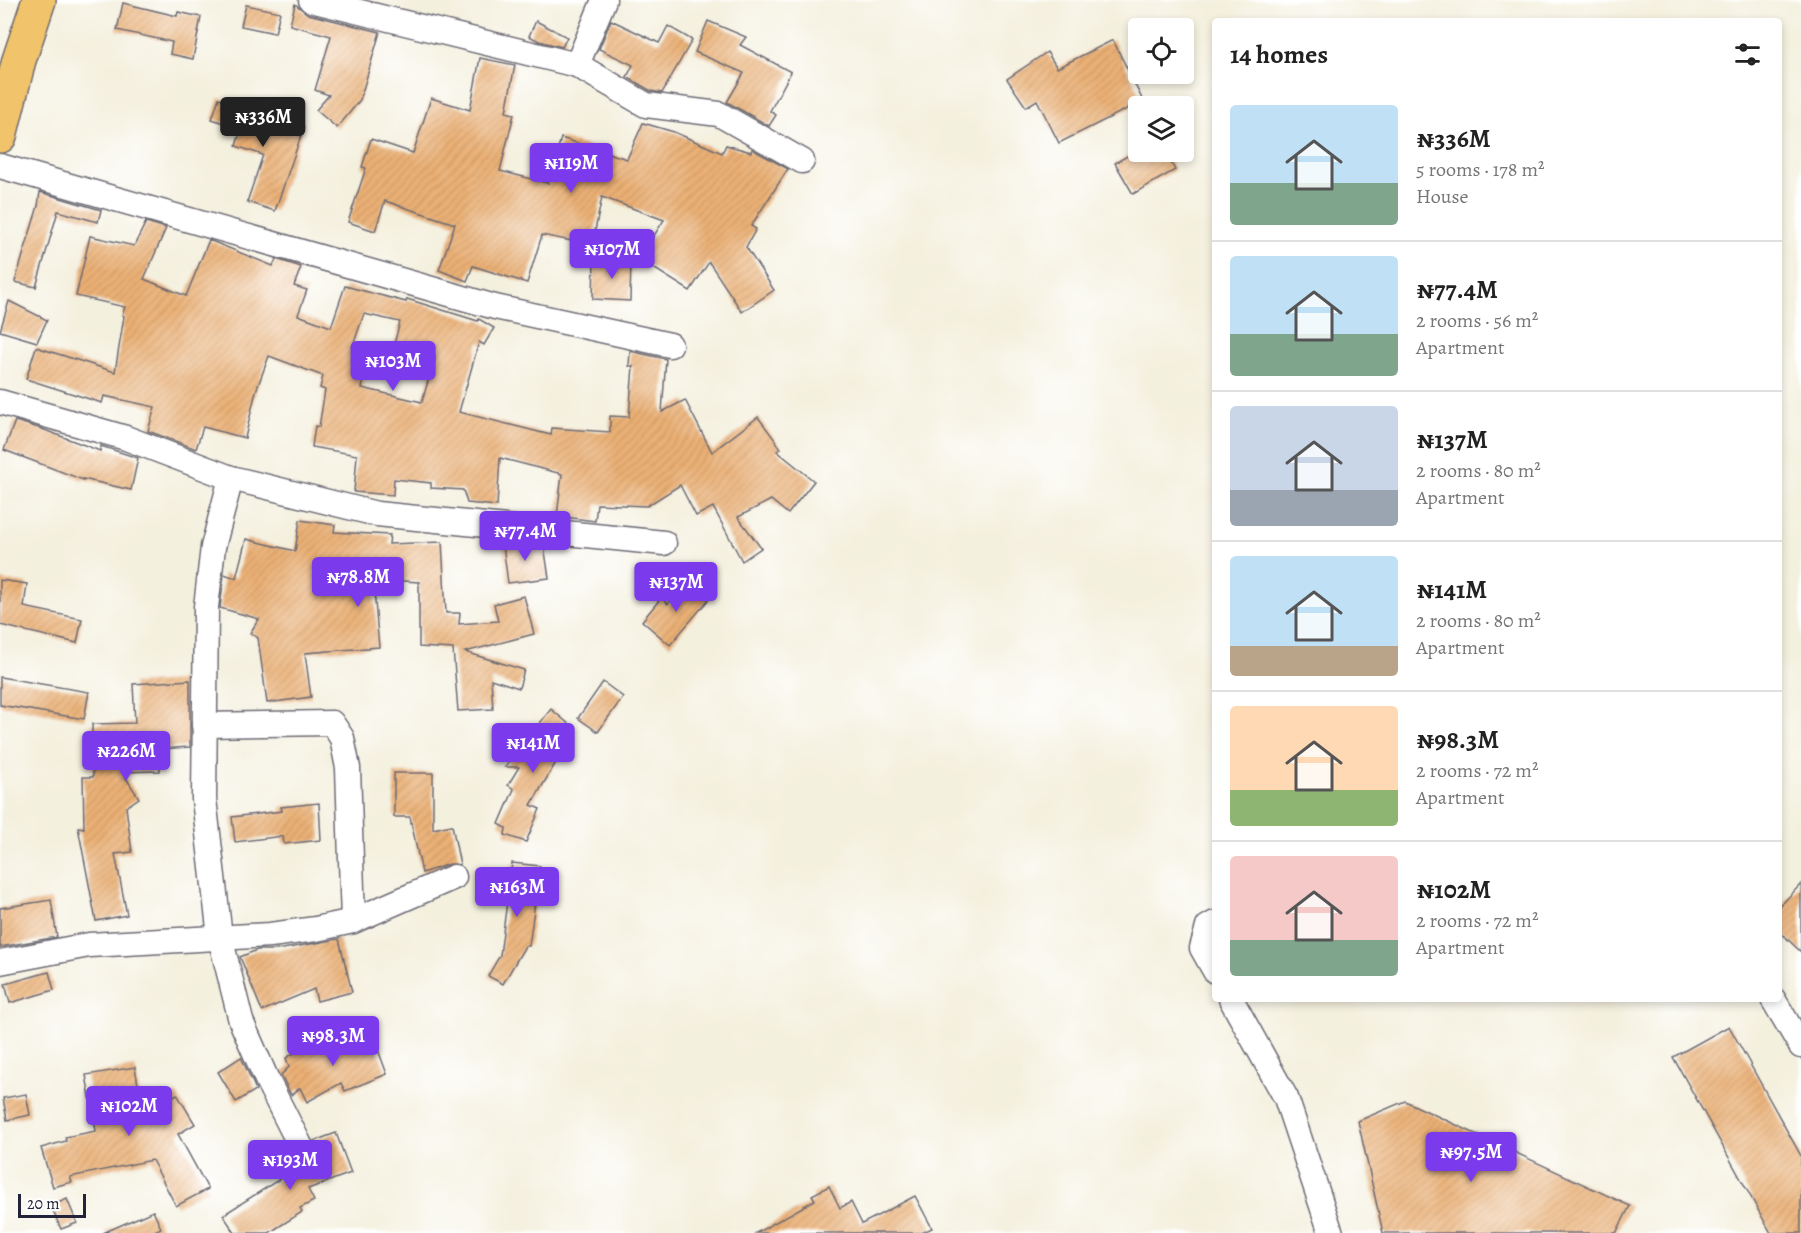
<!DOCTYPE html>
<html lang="en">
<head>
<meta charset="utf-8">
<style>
  :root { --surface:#fff; --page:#f6f6f6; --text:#222; --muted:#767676; --line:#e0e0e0; --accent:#7c3aed }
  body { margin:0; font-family:Alegreya,serif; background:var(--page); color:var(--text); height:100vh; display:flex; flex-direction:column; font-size:22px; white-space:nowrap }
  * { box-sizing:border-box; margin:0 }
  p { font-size:20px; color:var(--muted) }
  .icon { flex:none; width:33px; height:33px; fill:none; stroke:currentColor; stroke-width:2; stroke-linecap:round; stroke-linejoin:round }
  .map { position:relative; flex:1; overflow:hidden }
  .side { position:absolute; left:1212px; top:18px; width:570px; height:984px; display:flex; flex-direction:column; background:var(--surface); border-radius:6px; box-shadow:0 3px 9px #0003 }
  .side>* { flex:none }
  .buttons { position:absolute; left:1128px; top:18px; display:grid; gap:12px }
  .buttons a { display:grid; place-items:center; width:66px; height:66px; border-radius:6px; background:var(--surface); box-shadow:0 3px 9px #0003; font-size:30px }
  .scale { position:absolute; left:18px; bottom:15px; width:68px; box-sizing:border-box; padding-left:6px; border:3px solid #22223b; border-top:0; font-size:16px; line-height:21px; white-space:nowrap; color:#22223b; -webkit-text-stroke:4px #fff; paint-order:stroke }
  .price { position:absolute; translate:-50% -51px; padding:0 14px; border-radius:6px; background:var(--accent); color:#fff; font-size:20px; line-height:39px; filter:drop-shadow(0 2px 3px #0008) }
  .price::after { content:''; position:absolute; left:50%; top:36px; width:18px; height:14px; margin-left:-9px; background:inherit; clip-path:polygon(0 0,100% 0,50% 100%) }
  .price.selected { background:#222; color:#fff }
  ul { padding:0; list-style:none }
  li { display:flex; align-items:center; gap:18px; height:150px; padding:0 18px }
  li+li { border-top:2px solid var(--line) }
  li span { display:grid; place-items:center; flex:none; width:168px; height:120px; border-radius:6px; color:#555 }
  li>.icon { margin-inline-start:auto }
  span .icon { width:72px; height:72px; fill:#fffc; stroke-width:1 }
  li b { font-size:26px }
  h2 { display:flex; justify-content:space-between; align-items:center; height:72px; padding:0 18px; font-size:26px }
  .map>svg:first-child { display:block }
  .building { fill:url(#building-hatch); fill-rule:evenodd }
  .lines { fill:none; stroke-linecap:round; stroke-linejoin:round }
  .street-casing { stroke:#6c6a74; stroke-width:27 }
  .highway-casing { stroke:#6c6a74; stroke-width:36 }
  .street { stroke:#fff; stroke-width:24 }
  .highway { stroke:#f1c36a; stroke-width:33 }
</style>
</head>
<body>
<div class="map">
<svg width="1801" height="1233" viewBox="0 0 1801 1233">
  <defs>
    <pattern id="building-hatch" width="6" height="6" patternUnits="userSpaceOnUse" patternTransform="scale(1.5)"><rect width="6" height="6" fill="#ebb074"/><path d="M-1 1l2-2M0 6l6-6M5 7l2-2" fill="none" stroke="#c99765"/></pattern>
  </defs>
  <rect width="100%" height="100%" fill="#fff"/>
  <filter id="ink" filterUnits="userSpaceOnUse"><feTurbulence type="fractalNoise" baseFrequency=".0167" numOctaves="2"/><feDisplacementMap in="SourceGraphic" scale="12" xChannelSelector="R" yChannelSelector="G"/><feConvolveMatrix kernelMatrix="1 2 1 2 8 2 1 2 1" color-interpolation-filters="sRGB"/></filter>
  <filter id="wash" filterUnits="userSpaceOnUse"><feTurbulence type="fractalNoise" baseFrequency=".008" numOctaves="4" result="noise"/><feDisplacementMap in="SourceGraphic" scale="24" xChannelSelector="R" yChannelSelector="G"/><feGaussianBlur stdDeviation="1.35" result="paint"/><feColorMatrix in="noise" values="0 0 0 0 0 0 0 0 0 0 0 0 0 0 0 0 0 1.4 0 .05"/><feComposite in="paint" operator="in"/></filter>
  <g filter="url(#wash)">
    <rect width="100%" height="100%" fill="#f4f0de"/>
    <g id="blocks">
      <g class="building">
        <polygon points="123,3 177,16 178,12 201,17 193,59 170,54 172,42 117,30"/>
        <polygon points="295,4 308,14 380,32 360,100 337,128 316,110 329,95 315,90 331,36 290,25"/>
        <polygon points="246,5 280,12 275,33 241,26"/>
        <polygon points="611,20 659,43 668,26 692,40 662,93 651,91 627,77 633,65 599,49"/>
        <polygon points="536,21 567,37 562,47 539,41 529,36"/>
        <polygon points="708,21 746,37 740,45 791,72 770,111 776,115 769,126 727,102 744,73 695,52"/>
        <polygon points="1113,40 1143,101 1059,143 1037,100 1026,107 1007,79 1047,52 1057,68"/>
        <polygon points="480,58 515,65 506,112 514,114 500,171 548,183 561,138 627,159 643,123 674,132 722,153 726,145 751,152 752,149 788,169 751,226 756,229 746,247 774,290 742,312 709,262 690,291 639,259 664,220 602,197 592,245 542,235 527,283 473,266 467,281 439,270 455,224 385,201 375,231 348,222 366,168 362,167 371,139 413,153 431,98 470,110"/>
        <polygon points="219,98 304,127 275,211 247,202 263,155 236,146 241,129 212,119"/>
        <polygon points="1134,152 1165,152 1175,170 1133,194 1115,163"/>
        <polygon points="40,192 101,210 98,222 58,211 36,287 15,282 38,206"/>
        <path d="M 146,222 L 166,228 L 144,279 L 186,296 L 209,240 L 273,266 L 276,259 L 301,267 L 294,286 L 307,290 L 298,315 L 331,327 L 345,286 L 406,302 L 407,299 L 478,321 L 479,319 L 494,328 L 484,345 L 479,342 L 459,412 L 551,435 L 552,428 L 610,432 L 610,416 L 629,417 L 633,366 L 629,366 L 630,351 L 666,359 L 662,412 L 685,400 L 712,452 L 758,417 L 781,448 L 777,451 L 814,481 L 788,514 L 771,500 L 738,517 L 761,548 L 742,561 L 713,507 L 696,516 L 680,485 L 647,506 L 597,504 L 595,521 L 557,516 L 562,474 L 500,458 L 497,506 L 467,503 L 463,490 L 431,488 L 431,483 L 394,479 L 393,495 L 354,492 L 357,455 L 312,447 L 315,426 L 319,427 L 325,390 L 320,388 L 323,376 L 269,356 L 256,391 L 245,438 L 203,427 L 196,449 L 148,431 L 155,407 L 104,396 L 102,403 L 26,379 L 36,347 L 115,372 L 124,316 L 122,315 L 125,307 L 76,296 L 90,236 L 134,246 ZM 364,314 L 400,322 L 394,344 L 435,357 L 422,402 L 362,388 L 370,352 L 352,348 Z"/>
        <polygon points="594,259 631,260 630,301 593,299"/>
        <polygon points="9,301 47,320 37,342 0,331"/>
        <polygon points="15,421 42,429 100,451 101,446 138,458 131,490 83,479 83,480 4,450"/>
        <polygon points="300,520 335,525 334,532 390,535 389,544 442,542 446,613 460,613 459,624 498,621 494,604 524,596 534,634 465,652 524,670 519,688 491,679 493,709 458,711 453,649 419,647 419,582 373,579 379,647 305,653 311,697 267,703 258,638 250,633 259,619 220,608 224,574 236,578 246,539 295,551"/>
        <polygon points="522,543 544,545 549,578 508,583 503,545"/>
        <polygon points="0,580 27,584 24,607 82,619 77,643 0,625"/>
        <polygon points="688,580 709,599 670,645 642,621 661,598 668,604"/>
        <polygon points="0,677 89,692 84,719 0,705"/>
        <polygon points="190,680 190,747 160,749 160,771 122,772 139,798 126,807 132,852 115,854 127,915 96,921 78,827 84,828 83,777 93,777 92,724 135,723 133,684"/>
        <polygon points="603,682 623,697 598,732 578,718"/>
        <polygon points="551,709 575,729 553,756 558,759 531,805 540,809 526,842 505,835 506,828 499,824 514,789 508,785 519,767 505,767"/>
        <polygon points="394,773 433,773 433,829 452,825 460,865 449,864 422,873 410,817 394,817"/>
        <polygon points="319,803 321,840 284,844 283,836 235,842 232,817 282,811 281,807"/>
        <polygon points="512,863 540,866 529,946 525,946 503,984 488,976 500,955"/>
        <polygon points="1801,884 1801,952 1779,931 1779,907"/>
        <polygon points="51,900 57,937 0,947 0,908"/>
        <polygon points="339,939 352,992 317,1001 314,989 262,1011 240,957 257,950 277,950"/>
        <polygon points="49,972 54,990 10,1003 5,984"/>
        <polygon points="1729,1026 1801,1156 1801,1233 1771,1233 1673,1057"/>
        <polygon points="364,1032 372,1046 377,1047 387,1074 345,1091 341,1083 307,1102 300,1088 291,1095 281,1075 289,1067 286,1058 314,1040 319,1050"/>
        <polygon points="241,1057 256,1090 236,1102 218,1072"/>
        <polygon points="135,1067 143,1114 177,1094 195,1124 178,1134 208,1189 176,1206 152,1160 70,1177 72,1182 53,1187 41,1148 66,1141 65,1137 96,1131 86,1075"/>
        <polygon points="26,1094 30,1115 7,1120 3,1098"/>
        <polygon points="1405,1101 1630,1206 1616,1233 1383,1233 1358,1121"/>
        <polygon points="336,1133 351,1173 308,1189 314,1201 300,1208 302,1212 269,1233 235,1233 223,1215 283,1177 281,1173 299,1163 309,1161 314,1157 316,1150 314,1141"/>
        <polygon points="829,1186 840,1208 851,1202 862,1224 915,1196 932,1228 922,1233 756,1233 815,1200 812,1195"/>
        <polygon points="67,1199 77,1223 61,1229 51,1206"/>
        <polygon points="153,1211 161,1228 151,1233 103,1233"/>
      </g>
    </g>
  </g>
  <g filter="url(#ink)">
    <use href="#blocks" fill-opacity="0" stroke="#6c6a74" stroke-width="1.5"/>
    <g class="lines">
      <g class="street-casing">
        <g id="street">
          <polyline points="311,0 577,65 646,105 719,114 802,161"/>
          <polyline points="577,65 604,0"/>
          <polyline points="0,166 495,307 670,345"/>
          <polyline points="0,402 126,438 231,478 377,514 664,543"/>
          <polyline points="231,478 213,547 206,607 204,799 220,937 241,1021 267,1080 302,1149"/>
          <polyline points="204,725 332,723 342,738 348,768 353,921"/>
          <polyline points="1215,923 1208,927 1202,948 1215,971"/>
          <polyline points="0,962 89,945 270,935 316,929 353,921 454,877"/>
          <polyline points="1231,999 1286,1098 1331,1233"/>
          <polyline points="1773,999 1801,1046"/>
        </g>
      </g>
      <g class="highway-casing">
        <polyline id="highway" points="0,136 19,60 39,0"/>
      </g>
      <use href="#street" class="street"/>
      <use href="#highway" class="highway"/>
    </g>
  </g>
</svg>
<div class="buttons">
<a><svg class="icon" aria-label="locate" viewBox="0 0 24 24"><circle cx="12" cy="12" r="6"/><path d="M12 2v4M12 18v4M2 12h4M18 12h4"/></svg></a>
<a><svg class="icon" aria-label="layers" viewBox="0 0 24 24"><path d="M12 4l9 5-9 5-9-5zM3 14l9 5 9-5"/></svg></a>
</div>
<div class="scale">20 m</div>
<b class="price selected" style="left:263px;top:148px">₦336M</b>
<b class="price" style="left:571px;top:194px">₦119M</b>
<b class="price" style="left:612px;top:280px">₦107M</b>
<b class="price" style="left:393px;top:392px">₦103M</b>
<b class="price" style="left:525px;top:562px">₦77.4M</b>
<b class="price" style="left:358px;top:608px">₦78.8M</b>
<b class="price" style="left:676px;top:613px">₦137M</b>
<b class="price" style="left:533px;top:774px">₦141M</b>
<b class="price" style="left:126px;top:782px">₦226M</b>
<b class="price" style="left:517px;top:918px">₦163M</b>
<b class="price" style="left:333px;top:1067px">₦98.3M</b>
<b class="price" style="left:129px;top:1137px">₦102M</b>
<b class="price" style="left:1471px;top:1183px">₦97.5M</b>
<b class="price" style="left:290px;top:1191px">₦193M</b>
<section class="side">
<h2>14 homes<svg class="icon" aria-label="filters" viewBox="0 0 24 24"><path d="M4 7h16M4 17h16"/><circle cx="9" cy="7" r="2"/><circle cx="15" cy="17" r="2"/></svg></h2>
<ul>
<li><span style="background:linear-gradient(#bfe0f5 65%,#7fa58c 0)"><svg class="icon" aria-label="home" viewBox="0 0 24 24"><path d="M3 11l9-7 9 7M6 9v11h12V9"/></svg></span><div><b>₦336M</b><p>5 rooms · 178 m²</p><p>House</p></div></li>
<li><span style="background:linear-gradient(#bfe0f5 65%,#7fa58c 0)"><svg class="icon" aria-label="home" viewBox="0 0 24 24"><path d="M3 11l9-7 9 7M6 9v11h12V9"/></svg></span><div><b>₦77.4M</b><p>2 rooms · 56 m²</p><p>Apartment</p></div></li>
<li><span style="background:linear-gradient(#c9d6e8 70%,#9aa5b1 0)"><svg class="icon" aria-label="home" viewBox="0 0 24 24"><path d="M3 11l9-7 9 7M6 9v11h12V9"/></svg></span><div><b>₦137M</b><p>2 rooms · 80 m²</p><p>Apartment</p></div></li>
<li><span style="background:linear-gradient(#bfe0f5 75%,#b9a48a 0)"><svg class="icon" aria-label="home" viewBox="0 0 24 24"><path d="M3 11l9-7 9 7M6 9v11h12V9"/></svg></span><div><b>₦141M</b><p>2 rooms · 80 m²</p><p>Apartment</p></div></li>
<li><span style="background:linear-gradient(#ffd9b3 70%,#8fb573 0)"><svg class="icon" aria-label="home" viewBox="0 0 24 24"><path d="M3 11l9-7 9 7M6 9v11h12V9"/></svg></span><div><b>₦98.3M</b><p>2 rooms · 72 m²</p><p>Apartment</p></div></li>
<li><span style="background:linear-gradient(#f6c9c9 70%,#7fa58c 0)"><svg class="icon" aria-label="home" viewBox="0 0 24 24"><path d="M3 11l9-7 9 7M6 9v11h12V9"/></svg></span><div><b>₦102M</b><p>2 rooms · 72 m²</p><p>Apartment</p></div></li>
</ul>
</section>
</div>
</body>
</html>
